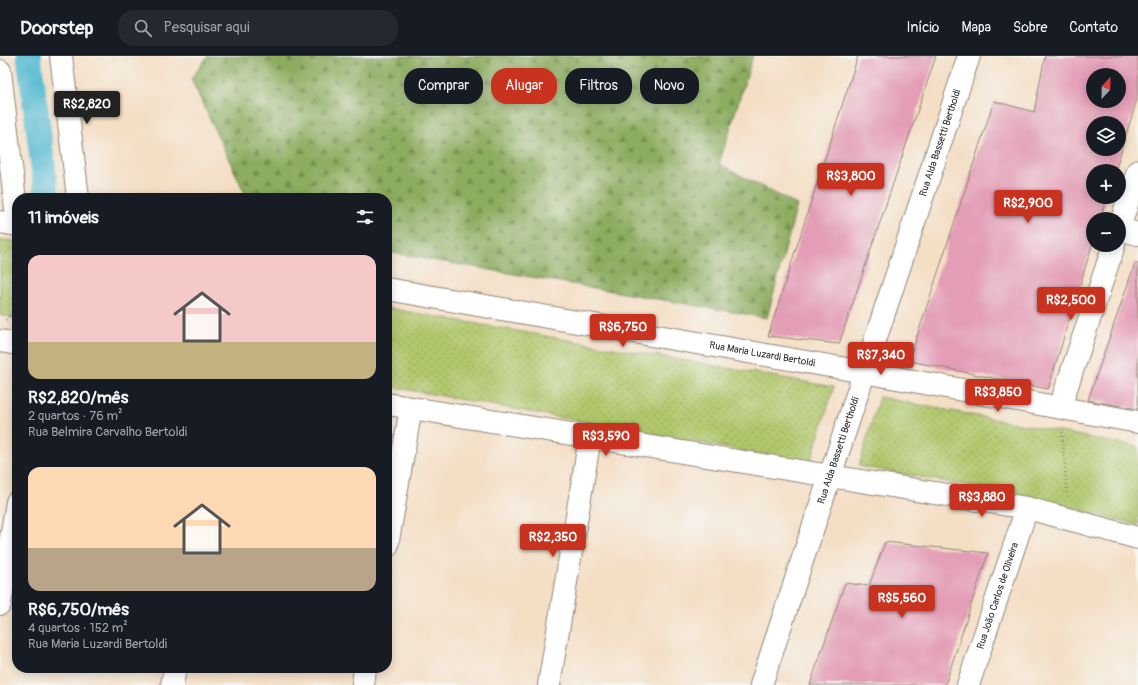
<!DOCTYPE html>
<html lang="pt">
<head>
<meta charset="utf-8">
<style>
  :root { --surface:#171b24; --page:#242831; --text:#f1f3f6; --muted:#9ea1a6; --line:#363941; --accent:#c8321e }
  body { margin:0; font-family:Pangolin,sans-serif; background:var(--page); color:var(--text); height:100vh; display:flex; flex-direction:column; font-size:15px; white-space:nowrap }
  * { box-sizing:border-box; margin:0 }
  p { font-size:13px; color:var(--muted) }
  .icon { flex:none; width:22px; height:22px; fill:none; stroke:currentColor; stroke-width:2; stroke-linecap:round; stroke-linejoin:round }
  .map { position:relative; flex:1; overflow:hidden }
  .details { position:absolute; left:12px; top:137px; width:380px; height:480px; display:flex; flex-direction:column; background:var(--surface); border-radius:16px; box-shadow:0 2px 10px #0003 }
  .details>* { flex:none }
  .hud { position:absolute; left:404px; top:12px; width:380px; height:36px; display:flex; gap:8px }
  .needle { width:26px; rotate:22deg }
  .fabs { position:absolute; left:1086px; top:12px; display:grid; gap:8px }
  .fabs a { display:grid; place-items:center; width:40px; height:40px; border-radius:50%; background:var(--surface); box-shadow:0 2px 10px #0003; font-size:20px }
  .price { position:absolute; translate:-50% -34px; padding:0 9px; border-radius:4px; background:var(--accent); color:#fff; font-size:13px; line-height:26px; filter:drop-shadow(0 1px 2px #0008) }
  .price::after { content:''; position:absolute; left:50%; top:24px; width:12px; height:9px; margin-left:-6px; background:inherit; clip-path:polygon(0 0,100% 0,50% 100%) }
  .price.current { background:#222; color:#fff }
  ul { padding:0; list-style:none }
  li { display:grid; align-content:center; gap:8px; height:212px; padding:0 16px }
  li span { display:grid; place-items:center; height:124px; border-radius:12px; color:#555 }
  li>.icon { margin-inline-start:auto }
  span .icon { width:72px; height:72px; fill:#fffc; stroke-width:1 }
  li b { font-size:17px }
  h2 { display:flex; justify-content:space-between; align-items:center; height:48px; padding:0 16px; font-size:17px }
  .chip { padding:0 14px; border-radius:16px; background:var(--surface); box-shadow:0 2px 10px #0003; font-size:14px; line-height:36px }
  .chip.current { background:var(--accent); color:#fff }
  header { display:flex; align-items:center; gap:24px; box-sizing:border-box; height:56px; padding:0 20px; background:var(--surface); border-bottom:1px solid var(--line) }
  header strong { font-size:19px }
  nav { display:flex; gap:22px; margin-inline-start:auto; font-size:14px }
  .search { width:280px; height:36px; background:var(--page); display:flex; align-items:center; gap:10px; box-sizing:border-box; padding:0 14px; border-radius:16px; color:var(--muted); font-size:15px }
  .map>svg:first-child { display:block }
  .grass { fill:url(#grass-dots); stroke:#6e794b }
  .forest { fill:url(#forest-firs); stroke:#5c6c45 }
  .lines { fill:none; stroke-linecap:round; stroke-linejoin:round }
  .canal { stroke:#53b9d1; stroke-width:25 }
  .building { fill:#e39db6; fill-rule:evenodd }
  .street-casing { stroke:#908478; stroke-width:24 }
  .secondary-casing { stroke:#908478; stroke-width:24 }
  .path { stroke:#908478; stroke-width:2.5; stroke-dasharray:1 3; stroke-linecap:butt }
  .street { stroke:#fff; stroke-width:22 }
  .secondary { stroke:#fff; stroke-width:22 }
  .labels { text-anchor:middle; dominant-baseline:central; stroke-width:3.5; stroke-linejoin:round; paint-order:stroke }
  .street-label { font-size:10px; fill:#2b2b2b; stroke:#f6f6f2 }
</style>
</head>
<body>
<header>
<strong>Doorstep</strong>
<div class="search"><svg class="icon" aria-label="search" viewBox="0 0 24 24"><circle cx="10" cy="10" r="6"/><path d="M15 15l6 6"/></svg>Pesquisar aqui</div>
<nav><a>Início</a><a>Mapa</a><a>Sobre</a><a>Contato</a></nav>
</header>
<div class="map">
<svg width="1138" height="629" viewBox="0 0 1138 629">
  <defs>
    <pattern id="grass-dots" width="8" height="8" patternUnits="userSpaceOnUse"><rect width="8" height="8" fill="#b0c76b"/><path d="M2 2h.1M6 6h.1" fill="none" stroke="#8fa258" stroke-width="1.8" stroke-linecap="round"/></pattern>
    <pattern id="forest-firs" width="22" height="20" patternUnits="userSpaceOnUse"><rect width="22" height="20" fill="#8cac5f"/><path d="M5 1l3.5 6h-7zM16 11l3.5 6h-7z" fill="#738c4f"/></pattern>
  </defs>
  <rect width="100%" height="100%" fill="#f6f6f2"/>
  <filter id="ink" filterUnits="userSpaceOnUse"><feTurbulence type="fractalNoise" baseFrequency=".025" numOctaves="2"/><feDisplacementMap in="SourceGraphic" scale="8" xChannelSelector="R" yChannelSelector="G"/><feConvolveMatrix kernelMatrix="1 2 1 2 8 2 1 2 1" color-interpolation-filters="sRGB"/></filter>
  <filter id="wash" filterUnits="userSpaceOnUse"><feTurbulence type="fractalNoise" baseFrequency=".012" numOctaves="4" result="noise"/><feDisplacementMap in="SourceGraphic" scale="16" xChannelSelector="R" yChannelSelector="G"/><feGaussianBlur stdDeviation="0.9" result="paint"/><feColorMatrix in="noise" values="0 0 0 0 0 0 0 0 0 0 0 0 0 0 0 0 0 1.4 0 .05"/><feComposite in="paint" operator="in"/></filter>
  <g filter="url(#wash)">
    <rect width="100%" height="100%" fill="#f4dec4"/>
    <g class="grass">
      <polygon points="0,183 17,186 17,262 0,259"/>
      <polygon points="387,252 834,331 810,407 387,330"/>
      <polygon points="879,341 1138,391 1138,469 1026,440 859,410"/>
    </g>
    <polygon class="forest" points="208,0 753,0 719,108 797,149 767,262 387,196 387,142 247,142 191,23"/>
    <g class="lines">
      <polyline class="canal" points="29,0 47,142"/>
    </g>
    <g id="blocks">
      <g class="building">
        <polygon points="858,0 936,0 839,288 768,280"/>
        <path d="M 1045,0 L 1138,0 L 1138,40 L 1115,115 L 1093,115 L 1093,141 L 1107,141 L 1100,163 L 1093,163 L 1093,186 L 1048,333 L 909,305 L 994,45 L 1034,56 ZM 1093,19 L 1119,19 L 1119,45 L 1093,45 ZM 1093,67 L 1119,67 L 1119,93 L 1093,93 Z"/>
        <polygon points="1135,207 1138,207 1138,353 1088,344"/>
        <polygon points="885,486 988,497 945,629 810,629 845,527 869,530"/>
      </g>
    </g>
  </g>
  <g filter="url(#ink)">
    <use href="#blocks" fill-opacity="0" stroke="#908478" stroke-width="1"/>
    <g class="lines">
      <g class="street-casing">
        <g id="street">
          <polyline points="61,0 78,142"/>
          <polyline points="0,15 17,162"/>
          <polyline points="1119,172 1138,115"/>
          <polyline points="1119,173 1138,178"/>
          <polyline points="0,285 17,288"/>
          <polyline points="864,316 1138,366"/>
          <polyline points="387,348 1027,452 1138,482"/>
          <polyline points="1060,351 1114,189"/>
          <polyline points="387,490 411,352"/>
          <polyline points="0,548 17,446"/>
          <polyline points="172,629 175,612"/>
          <polyline points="363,629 365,612"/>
          <polyline points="549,629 590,381"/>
          <path id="s1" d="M 968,629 L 1027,452"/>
        </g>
      </g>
      <g class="secondary-casing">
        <g id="secondary">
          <polyline points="0,166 17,169"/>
          <path id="s2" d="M 387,233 L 864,316"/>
          <path id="s3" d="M 761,629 L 969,0"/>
        </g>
      </g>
      <g class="path">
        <polyline points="6,264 17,250"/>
        <polyline points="1062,376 1067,438"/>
      </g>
      <use href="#street" class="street"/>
      <use href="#secondary" class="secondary"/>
    </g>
  </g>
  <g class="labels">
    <g class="street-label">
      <text stroke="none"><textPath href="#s3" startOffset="571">Rua Alda Bassetti Bertholdi</textPath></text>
      <text stroke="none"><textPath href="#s2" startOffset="381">Rua Maria Luzardi Bertoldi</textPath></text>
      <text stroke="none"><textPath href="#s3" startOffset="247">Rua Alda Bassetti Bertholdi</textPath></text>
      <text stroke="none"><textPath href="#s1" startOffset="94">Rua João Carlos de Oliveira</textPath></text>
    </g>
  </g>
</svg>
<div class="fabs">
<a><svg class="needle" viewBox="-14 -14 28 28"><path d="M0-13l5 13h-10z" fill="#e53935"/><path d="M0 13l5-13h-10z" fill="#9ea1a6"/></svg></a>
<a><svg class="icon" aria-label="layers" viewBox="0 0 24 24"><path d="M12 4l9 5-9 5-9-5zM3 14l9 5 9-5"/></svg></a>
<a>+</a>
<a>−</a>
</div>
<b class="price current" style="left:87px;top:69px">R$2,820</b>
<b class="price" style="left:851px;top:141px">R$3,800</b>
<b class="price" style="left:1028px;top:168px">R$2,900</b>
<b class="price" style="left:1071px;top:265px">R$2,500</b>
<b class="price" style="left:623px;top:292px">R$6,750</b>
<b class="price" style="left:881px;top:320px">R$7,340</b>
<b class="price" style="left:998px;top:357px">R$3,850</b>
<b class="price" style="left:606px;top:401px">R$3,590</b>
<b class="price" style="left:982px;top:462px">R$3,880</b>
<b class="price" style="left:553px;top:502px">R$2,350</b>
<b class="price" style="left:902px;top:563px">R$5,560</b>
<div class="hud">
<a class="chip">Comprar</a>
<a class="chip current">Alugar</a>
<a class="chip">Filtros</a>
<a class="chip">Novo</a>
</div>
<section class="details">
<h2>11 imóveis<svg class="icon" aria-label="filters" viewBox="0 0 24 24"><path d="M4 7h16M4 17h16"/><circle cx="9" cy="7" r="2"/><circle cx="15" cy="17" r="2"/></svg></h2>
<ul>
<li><span style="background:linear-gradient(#f6c9c9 70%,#c2b280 0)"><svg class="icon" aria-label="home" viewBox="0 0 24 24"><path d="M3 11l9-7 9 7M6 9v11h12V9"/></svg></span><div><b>R$2,820/mês</b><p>2 quartos · 76 m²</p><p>Rua Belmira Carvalho Bertoldi</p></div></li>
<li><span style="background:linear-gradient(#ffd9b3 65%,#b9a48a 0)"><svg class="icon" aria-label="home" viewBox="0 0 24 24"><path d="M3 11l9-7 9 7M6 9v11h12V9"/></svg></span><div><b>R$6,750/mês</b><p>4 quartos · 152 m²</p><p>Rua Maria Luzardi Bertoldi</p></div></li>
</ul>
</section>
</div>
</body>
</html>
